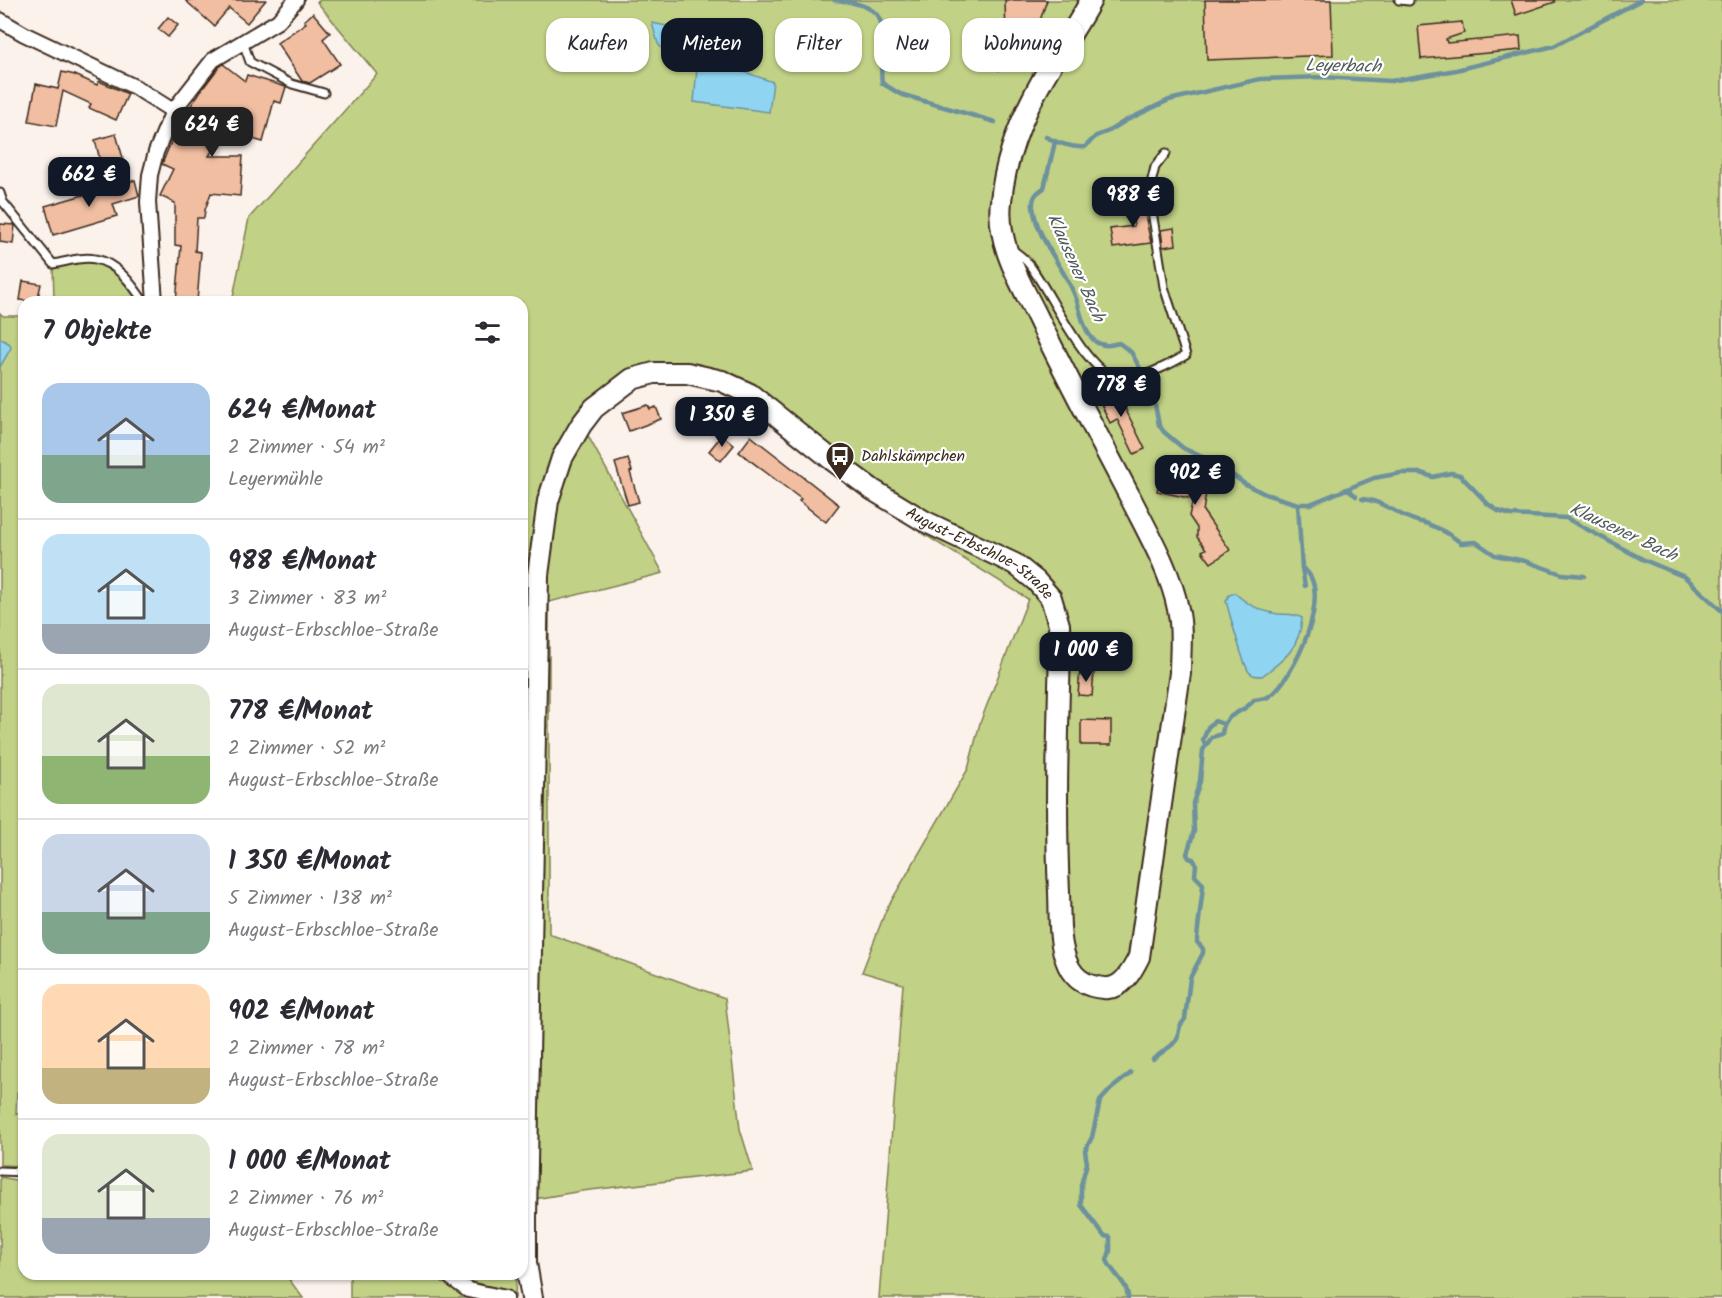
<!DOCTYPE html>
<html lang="de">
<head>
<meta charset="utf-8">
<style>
  :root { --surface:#fff; --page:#f2f2f3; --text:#2b2b33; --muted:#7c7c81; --line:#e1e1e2; --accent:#111827 }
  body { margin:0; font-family:Kalam,sans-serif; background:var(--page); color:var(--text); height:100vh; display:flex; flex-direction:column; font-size:22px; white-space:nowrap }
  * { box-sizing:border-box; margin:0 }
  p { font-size:20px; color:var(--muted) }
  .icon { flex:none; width:33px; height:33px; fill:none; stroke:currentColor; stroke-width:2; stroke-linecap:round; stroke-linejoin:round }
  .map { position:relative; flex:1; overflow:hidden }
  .sheet { position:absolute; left:18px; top:296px; width:510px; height:984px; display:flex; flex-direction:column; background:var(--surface); border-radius:18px; box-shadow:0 2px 4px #0004 }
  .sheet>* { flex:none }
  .banner { position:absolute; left:546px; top:18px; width:570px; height:54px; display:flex; gap:12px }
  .price { position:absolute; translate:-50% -51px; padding:0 14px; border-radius:12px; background:var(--accent); color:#fff; font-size:20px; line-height:39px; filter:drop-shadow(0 2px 3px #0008) }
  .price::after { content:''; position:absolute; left:50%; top:36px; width:18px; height:14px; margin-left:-9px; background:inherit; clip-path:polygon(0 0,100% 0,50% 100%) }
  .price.active { background:#222; color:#fff }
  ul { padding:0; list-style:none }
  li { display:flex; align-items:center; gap:18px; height:150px; padding:0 24px }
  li+li { border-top:2px solid var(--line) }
  li span { display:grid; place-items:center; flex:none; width:168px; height:120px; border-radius:18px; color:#555 }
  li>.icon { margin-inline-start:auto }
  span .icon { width:72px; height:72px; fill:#fffc; stroke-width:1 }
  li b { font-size:26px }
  h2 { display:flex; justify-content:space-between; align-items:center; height:72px; padding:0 24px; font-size:26px }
  .pill { padding:0 21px; border-radius:18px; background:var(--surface); box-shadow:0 2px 4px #0004; font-size:21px; line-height:54px }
  .pill.active { background:var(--accent); color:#fff }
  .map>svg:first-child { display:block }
  .green { fill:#c1d185; stroke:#7e7e52; stroke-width:1.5 }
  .water { fill:#8fd5f1; stroke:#6d919d; stroke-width:1.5 }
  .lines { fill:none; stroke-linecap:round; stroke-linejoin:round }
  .stream { stroke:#6d919d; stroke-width:4.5 }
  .building { fill:#f1bea2; stroke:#3b2a1e; stroke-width:1.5 }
  .lane-casing { stroke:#3b2a1e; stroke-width:11 }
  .street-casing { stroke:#3b2a1e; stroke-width:18 }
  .secondary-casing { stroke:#3b2a1e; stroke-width:24 }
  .lane { stroke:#fff; stroke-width:7 }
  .street { stroke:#fff; stroke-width:14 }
  .secondary { stroke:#fff; stroke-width:20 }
  .labels { text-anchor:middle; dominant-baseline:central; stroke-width:4.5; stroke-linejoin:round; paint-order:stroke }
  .poi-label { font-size:16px; fill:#3b2a1e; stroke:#fff; text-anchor:start }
  .street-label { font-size:16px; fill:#3b2a1e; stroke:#fff }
  .water-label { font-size:18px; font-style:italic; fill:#545d5d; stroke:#fff }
</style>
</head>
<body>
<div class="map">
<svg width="1722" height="1298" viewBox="0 0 1722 1298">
  <rect width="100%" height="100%" fill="#fcf2ec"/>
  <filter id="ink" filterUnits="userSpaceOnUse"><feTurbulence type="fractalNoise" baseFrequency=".0167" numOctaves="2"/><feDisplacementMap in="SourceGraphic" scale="12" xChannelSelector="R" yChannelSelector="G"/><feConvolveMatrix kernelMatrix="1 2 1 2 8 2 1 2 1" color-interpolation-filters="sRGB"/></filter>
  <g filter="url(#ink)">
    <g class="green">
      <path d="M 321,0 L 1722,0 L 1722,1298 L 879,1298 L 903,984 L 862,972 L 886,910 L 968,769 L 980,723 L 1028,599 C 970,562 911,528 855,489 C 796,447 763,391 685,382 C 638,376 614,398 586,432 L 663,573 L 549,602 L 549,934 L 725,998 L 740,1129 L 753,1171 L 582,1191 L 522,1201 L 522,302 L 232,302 L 249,218 L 377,74 L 317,2 Z"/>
      <polygon points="86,258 116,269 144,301 54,301 53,264"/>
      <polygon points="0,313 3,316 24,316 24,1092 17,1093 16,1114 24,1114 24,1166 0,1165"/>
      <polygon points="0,1177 21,1181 24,1179 24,1274 285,1274 303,1298 0,1298"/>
      <polygon points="350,1274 516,1274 515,1298 350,1298"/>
    </g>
    <g class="water">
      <polygon points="652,23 677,28 666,53 658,44"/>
      <polygon points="698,56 773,82 769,112 694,102"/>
      <polygon points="0,338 10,344 11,348 0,367"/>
      <path d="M 1235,593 C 1248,605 1260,611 1278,614 C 1287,615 1293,613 1302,618 C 1300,648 1284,660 1262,676 C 1256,676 1253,676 1249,672 C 1244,666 1229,612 1226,601 L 1229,595 Z"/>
    </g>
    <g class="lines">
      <g class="stream">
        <path d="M 834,0 C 903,6 876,35 882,83 L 900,94 L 995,122"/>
        <path d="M 1046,137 C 1057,143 1073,148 1085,147 L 1096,136 L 1109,131 L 1125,121 L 1169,100 L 1260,79 L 1322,77 L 1391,81 L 1456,70 L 1554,46 L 1641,0"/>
        <path d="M 1055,142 L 1044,188 C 1036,193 1032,197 1033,207 C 1037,238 1061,264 1073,291 C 1081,307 1081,330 1096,342 C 1104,347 1111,345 1119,343 L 1131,352 L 1146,379 L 1153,394 L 1159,425 L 1164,432 L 1183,448 L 1219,465 L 1245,484 L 1265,494 L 1298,504 L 1310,504 L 1374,478 L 1401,473 L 1421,473 L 1433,477 L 1451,473 L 1460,475 L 1488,504 L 1498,511 L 1511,515 L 1566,518 L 1644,560 L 1685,577 L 1722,611"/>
        <polyline points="1347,489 1356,496"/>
        <path d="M 1362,499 C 1381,500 1396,514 1414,520 C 1418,522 1424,522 1428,524 C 1441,529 1450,534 1461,543 L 1476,542 L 1495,555 L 1525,561 L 1562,574 L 1584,576"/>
        <polyline points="1302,568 1305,586"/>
        <polyline points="1205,745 1203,740 1208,727 1215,721 1223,724"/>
        <path d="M 1153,1059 L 1172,1045 L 1177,1039 L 1180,1026 L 1185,1019 L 1190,978 L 1203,953 L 1203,949 C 1202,946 1199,945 1197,942 C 1196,939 1203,892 1203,884 L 1195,876 L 1196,864 L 1193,859 L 1189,858 L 1187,854 L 1194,831 L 1193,803 L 1200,781 L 1203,750 L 1212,737 L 1222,734 C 1224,711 1241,716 1254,700 C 1259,699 1264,699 1268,697 C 1294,681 1336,587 1302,568 L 1298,504"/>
        <path d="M 1128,1298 C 1128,1282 1112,1274 1107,1260 L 1110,1251 L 1110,1237 L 1104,1236 L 1081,1205 L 1081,1185 L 1087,1163 L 1085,1151 L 1092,1137 L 1100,1101 L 1111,1089 L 1131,1073"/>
      </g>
    </g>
    <g class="building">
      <polygon points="185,0 266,0 247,23 229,8 214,26"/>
      <polygon points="1005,0 1047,0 1023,70 998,70 998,38 1006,38"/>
      <polygon points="1205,0 1331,0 1333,55 1207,60"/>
      <polygon points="1511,0 1554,0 1555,2 1516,15"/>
      <polygon points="313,13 330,33 323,39 340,64 310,83 302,81 277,43 306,23 304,21"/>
      <polygon points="168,17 178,25 168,37 158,29"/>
      <polygon points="1462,22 1464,33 1446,39 1447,43 1520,36 1521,50 1421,59 1418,26"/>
      <polygon points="223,64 245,81 247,75 286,87 281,103 274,101 263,142 224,131 209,156 243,156 240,196 211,193 205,210 204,218 197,218 195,251 201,252 197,302 176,302 181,246 175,245 175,203 160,196 173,169 162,164 178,125 200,92 219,67"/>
      <polygon points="62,72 75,75 97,85 99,81 128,94 116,120 89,108 91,104 63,91 56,126 29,121 36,84 58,89"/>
      <polygon points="116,134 123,158 101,164 95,140"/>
      <polygon points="135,180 139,196 113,204 117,216 53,235 45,206"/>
      <polygon points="1141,196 1151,243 1113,248 1110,229 1134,226 1130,199"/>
      <polygon points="0,224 15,225 13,244 0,242"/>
      <polygon points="1174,228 1176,245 1163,247 1161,230"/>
      <polygon points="23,281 41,284 37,302 20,300"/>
      <polygon points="1114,386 1145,449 1134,454 1117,419 1110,423 1101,404 1107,401 1102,392"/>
      <polygon points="648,405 650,409 656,407 661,419 629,431 622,413"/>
      <polygon points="722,435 734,445 721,461 709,451"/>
      <polygon points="751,436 839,505 826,522 799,501 801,499 739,452"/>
      <polygon points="628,459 632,471 630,472 639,502 628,505 615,463"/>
      <polygon points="1163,464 1177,467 1176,470 1199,476 1200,471 1209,473 1208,481 1214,484 1213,494 1206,493 1203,511 1230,550 1211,563 1202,551 1206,549 1197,537 1197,528 1189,516 1193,499 1157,491"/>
      <polygon points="1080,670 1094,671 1092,696 1078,695"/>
      <polygon points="1081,720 1111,721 1111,745 1081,745"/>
    </g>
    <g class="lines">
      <g class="lane-casing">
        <g id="lane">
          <polyline points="1399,0 1409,1"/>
          <polyline points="243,42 250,62 292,84 324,93"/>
          <path d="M 0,193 L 3,202 L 53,264 C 66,262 82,256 95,259 C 117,263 132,284 144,302"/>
          <path d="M 1013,250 C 1018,254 1023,257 1027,262 C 1050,288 1086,379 1123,380 C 1137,381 1173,363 1186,355 L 1164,287 L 1149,192 L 1155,167 L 1166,153"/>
          <polyline points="0,1171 24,1172"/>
        </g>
      </g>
      <g class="street-casing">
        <g id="street">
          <polyline points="0,20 24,34 135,87 173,111"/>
          <polyline points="155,302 148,202 150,175 156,152 173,111 213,60 278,21 296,0"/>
          <polyline points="446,1274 468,1290 506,1298"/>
        </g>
      </g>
      <g class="secondary-casing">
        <g id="secondary">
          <path id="s1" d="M 532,1298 L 526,1263 L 526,1217 L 538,575 L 548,501 L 562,458 L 581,425 L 594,408 L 632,379 L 654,373 L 687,373 L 722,381 L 750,394 L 831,459 L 873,490 L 924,521 L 1015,564 L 1036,581 L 1051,598 L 1059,625 L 1060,649 C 1058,730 1055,811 1059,892 C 1060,916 1058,943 1068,965 C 1075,980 1088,987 1104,988 C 1122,990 1132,971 1139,957 L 1180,673 C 1180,652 1183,630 1178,609 C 1171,572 1147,531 1130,497 C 1099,437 1066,377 1037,316 C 1019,280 996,242 1001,201 C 1005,159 1023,114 1044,77 C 1059,51 1077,27 1091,0"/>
        </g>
      </g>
      <use href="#lane" class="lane"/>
      <use href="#street" class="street"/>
      <use href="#secondary" class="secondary"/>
    </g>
  </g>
  <defs>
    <g id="bus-pin" transform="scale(1.5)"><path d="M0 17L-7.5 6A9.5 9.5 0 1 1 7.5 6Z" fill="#3b2a1e" stroke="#fff"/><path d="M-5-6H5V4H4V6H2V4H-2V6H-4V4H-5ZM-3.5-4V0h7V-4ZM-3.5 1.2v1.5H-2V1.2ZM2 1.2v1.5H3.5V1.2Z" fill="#fff"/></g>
  </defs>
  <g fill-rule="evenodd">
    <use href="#bus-pin" x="840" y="456"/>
  </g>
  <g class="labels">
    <g class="poi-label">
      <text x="861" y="456">Dahlskämpchen</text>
    </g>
    <g class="street-label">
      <text stroke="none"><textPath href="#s1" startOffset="1354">August-Erbschloe-Straße</textPath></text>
    </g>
    <g class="water-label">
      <text transform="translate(1343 67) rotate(1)">Leyerbach</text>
      <text transform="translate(1075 268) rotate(66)">Klausener Bach</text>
      <text transform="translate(1623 533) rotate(25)">Klausener Bach</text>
    </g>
  </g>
</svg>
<b class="price active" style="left:212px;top:158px">624 €</b>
<b class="price" style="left:89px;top:208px">662 €</b>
<b class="price" style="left:1133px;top:228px">988 €</b>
<b class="price" style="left:1121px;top:418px">778 €</b>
<b class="price" style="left:722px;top:448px">1 350 €</b>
<b class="price" style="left:1195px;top:506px">902 €</b>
<b class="price" style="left:1086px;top:683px">1 000 €</b>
<div class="banner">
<a class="pill">Kaufen</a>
<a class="pill active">Mieten</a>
<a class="pill">Filter</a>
<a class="pill">Neu</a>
<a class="pill">Wohnung</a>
</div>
<section class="sheet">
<h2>7 Objekte<svg class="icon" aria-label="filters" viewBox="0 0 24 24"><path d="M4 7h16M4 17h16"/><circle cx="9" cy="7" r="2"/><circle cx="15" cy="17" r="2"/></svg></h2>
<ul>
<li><span style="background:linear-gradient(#a9c7e8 60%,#7fa58c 0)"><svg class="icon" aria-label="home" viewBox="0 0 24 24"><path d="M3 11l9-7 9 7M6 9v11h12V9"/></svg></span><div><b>624 €/Monat</b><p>2 Zimmer · 54 m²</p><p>Leyermühle</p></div></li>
<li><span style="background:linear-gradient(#bfe0f5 75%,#9aa5b1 0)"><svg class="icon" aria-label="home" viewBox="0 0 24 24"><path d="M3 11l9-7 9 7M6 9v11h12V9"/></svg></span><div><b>988 €/Monat</b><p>3 Zimmer · 83 m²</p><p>August-Erbschloe-Straße</p></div></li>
<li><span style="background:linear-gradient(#dfe7d0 60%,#8fb573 0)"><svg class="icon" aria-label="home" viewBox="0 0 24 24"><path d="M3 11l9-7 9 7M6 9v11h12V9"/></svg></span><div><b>778 €/Monat</b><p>2 Zimmer · 52 m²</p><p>August-Erbschloe-Straße</p></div></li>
<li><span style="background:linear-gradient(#c9d6e8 65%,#7fa58c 0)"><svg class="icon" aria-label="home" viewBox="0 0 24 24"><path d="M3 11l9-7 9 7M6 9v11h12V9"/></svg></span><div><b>1 350 €/Monat</b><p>5 Zimmer · 138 m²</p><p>August-Erbschloe-Straße</p></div></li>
<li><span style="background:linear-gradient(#ffd9b3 70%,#c2b280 0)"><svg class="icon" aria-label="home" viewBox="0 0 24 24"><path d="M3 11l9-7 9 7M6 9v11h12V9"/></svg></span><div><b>902 €/Monat</b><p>2 Zimmer · 78 m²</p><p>August-Erbschloe-Straße</p></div></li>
<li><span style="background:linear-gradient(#dfe7d0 70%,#9aa5b1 0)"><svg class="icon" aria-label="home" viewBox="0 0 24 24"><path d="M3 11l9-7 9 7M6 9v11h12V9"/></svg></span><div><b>1 000 €/Monat</b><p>2 Zimmer · 76 m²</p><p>August-Erbschloe-Straße</p></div></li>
</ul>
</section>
</div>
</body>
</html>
